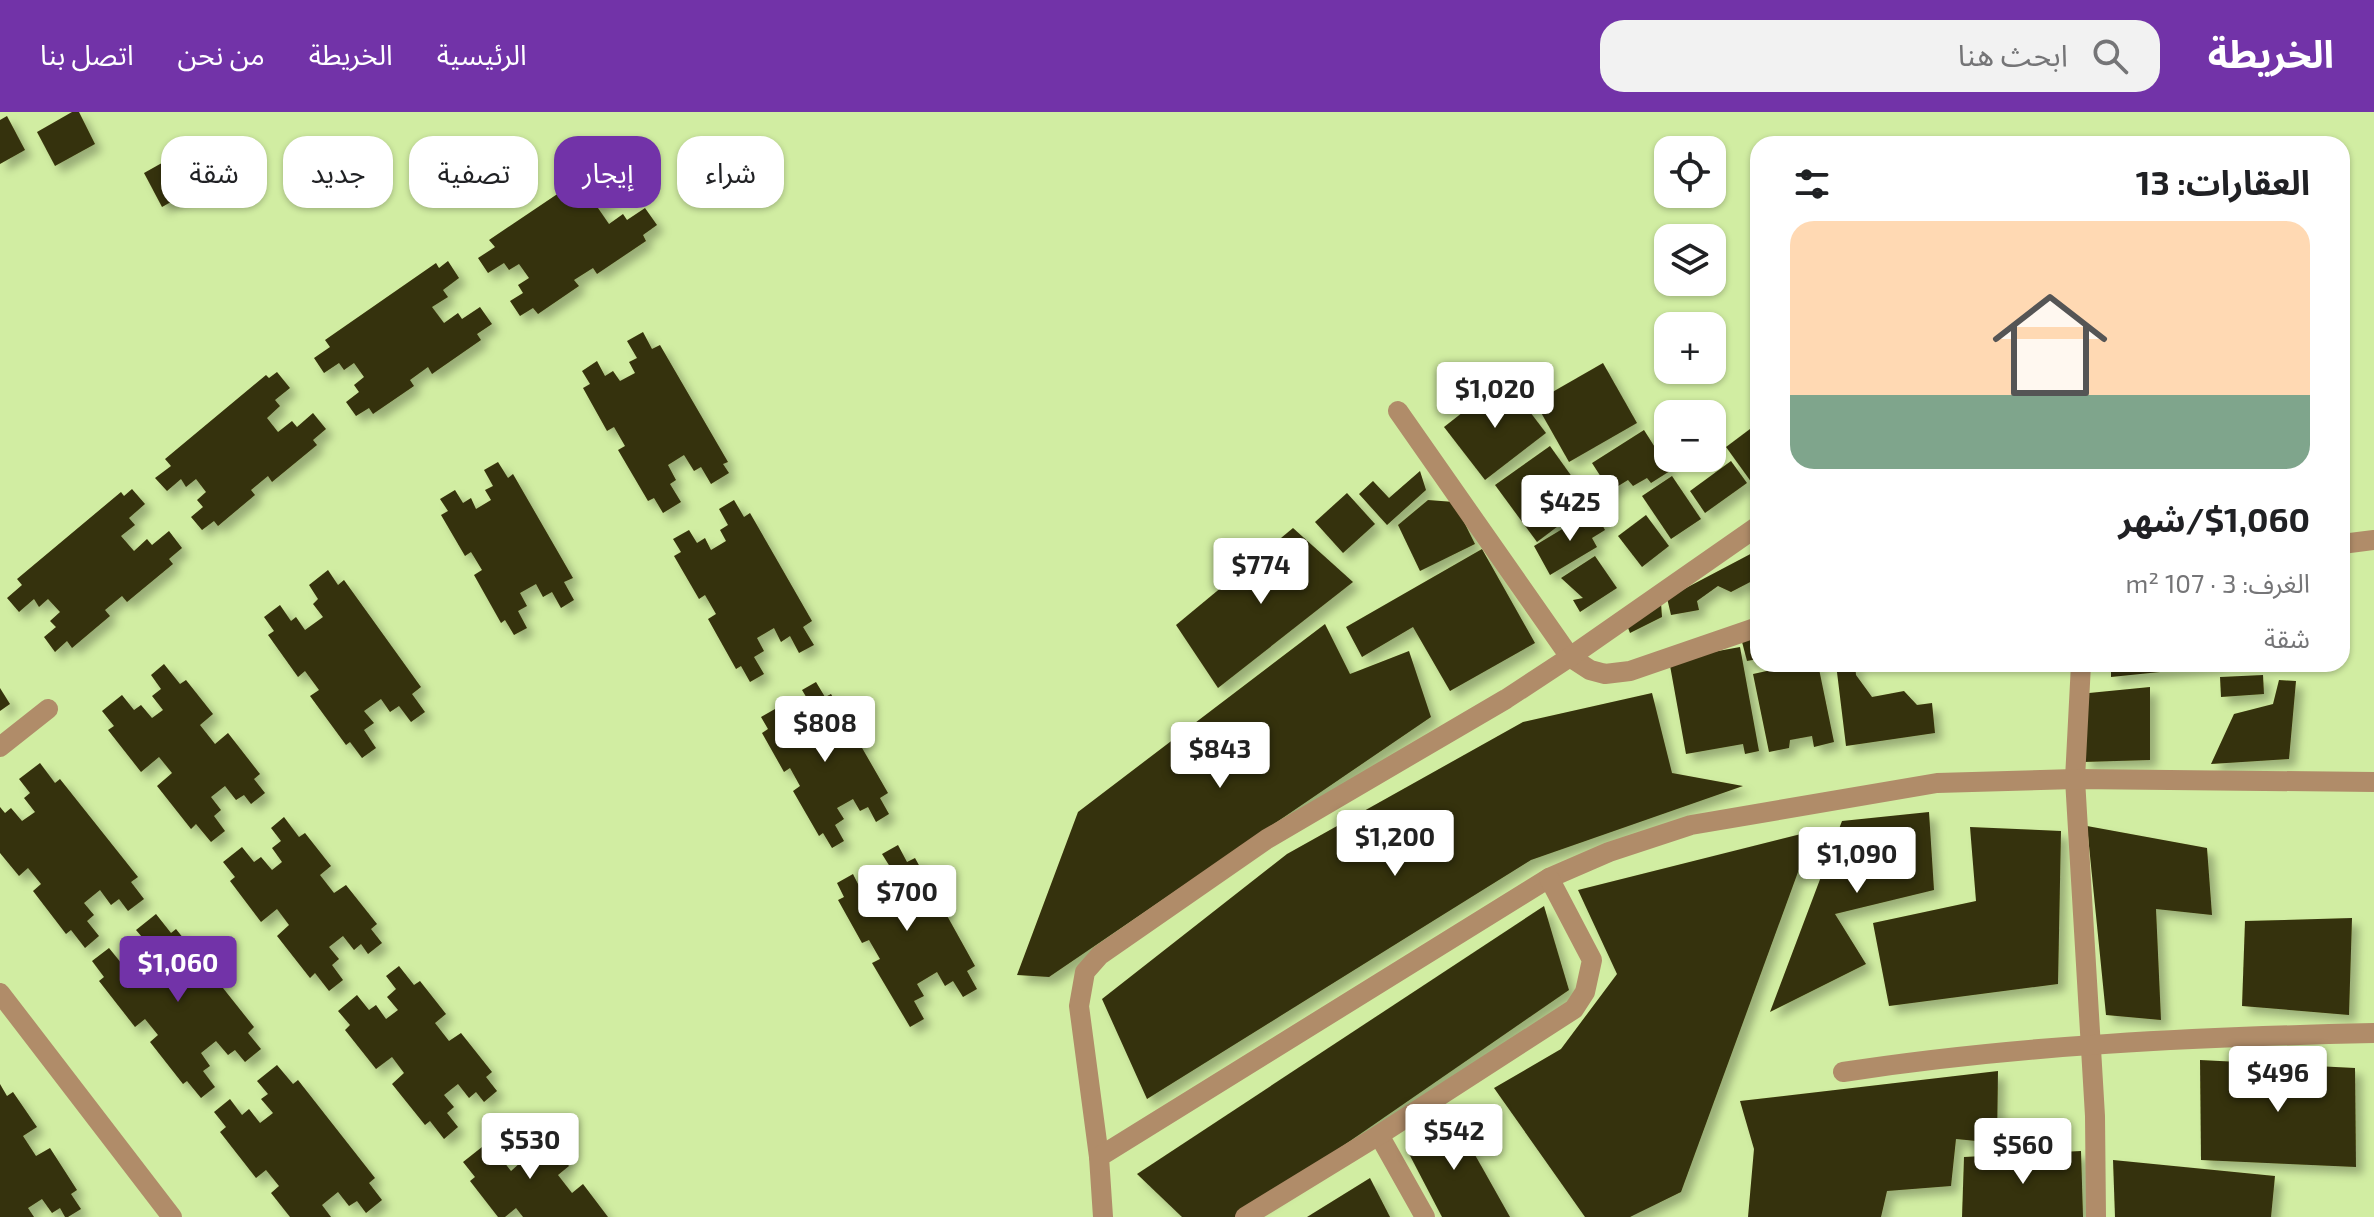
<!DOCTYPE html>
<html lang="ar">
<head>
<meta charset="utf-8">
<style>
  :root { --surface:#fff; --page:#f2f2f2; --text:#202124; --muted:#757577; --line:#e0e0e0; --accent:#7233a8 }
  body { margin:0; font-family:"Exo 2","Noto Sans Arabic",sans-serif; background:var(--page); color:var(--text); direction:rtl; height:100vh; display:flex; flex-direction:column; font-size:30px; white-space:nowrap }
  * { box-sizing:border-box; margin:0 }
  p { font-size:26px; color:var(--muted) }
  .icon { flex:none; width:44px; height:44px; fill:none; stroke:currentColor; stroke-width:2; stroke-linecap:round; stroke-linejoin:round }
  .map { position:relative; flex:1; overflow:hidden; direction:ltr }
  .side { position:absolute; left:1750px; top:24px; width:600px; height:536px; display:flex; flex-direction:column; background:var(--surface); border-radius:24px; box-shadow:0 2px 6px #0004; direction:rtl }
  .side>* { flex:none }
  .guide { position:absolute; left:24px; top:24px; width:760px; height:72px; direction:rtl; display:flex; gap:16px }
  .buttons { position:absolute; left:1654px; top:24px; display:grid; gap:16px }
  .buttons a { display:grid; place-items:center; width:72px; height:72px; border-radius:16px; background:var(--surface); box-shadow:0 2px 6px #0004; font-size:40px }
  .price { position:absolute; translate:-50% -68px; padding:0 18px; border-radius:8px; background:#fff; color:#222; font-size:26px; line-height:52px; filter:drop-shadow(0 2px 4px #0008) }
  .price::after { content:''; position:absolute; left:50%; top:48px; width:24px; height:18px; margin-left:-12px; background:inherit; clip-path:polygon(0 0,100% 0,50% 100%) }
  .price.active { background:var(--accent); color:#fff }
  ul { padding:0; list-style:none }
  li { display:grid; align-content:center; gap:16px; height:424px; padding:0 40px }
  li+li { border-top:2px solid var(--line) }
  li span { display:grid; place-items:center; height:248px; border-radius:24px; color:#555 }
  li>.icon { margin-inline-start:auto }
  span .icon { width:144px; height:144px; fill:#fffc; stroke-width:1 }
  li b { font-size:34px }
  h2 { display:flex; justify-content:space-between; align-items:center; height:96px; padding:0 40px; font-size:34px }
  .chip { padding:0 28px; border-radius:24px; background:var(--surface); box-shadow:0 2px 6px #0004; font-size:28px; line-height:72px }
  .chip.active { background:var(--accent); color:#fff }
  header { display:flex; align-items:center; gap:48px; box-sizing:border-box; height:112px; padding:0 40px; background:var(--accent); color:#fff }
  header strong { font-size:38px }
  nav { display:flex; gap:44px; margin-inline-start:auto; font-size:28px }
  .search { width:560px; height:72px; background:var(--page); display:flex; align-items:center; gap:20px; box-sizing:border-box; padding:0 28px; border-radius:24px; color:var(--muted); font-size:30px }
  .map>svg:first-child { display:block }
  .building { fill:#363209; filter:url(#shadow) }
  .lines { fill:none; stroke-linecap:round; stroke-linejoin:round }
  .street { stroke:#b08c69; stroke-width:20 }
</style>
</head>
<body>
<header>
<strong>الخريطة</strong>
<div class="search"><svg class="icon" aria-label="search" viewBox="0 0 24 24"><circle cx="10" cy="10" r="6"/><path d="M15 15l6 6"/></svg>ابحث هنا</div>
<nav><a>الرئيسية</a><a>الخريطة</a><a>من نحن</a><a>اتصل بنا</a></nav>
</header>
<div class="map">
<svg width="2374" height="1105" viewBox="0 0 2374 1105">
  <defs>
    <filter id="shadow"><feDropShadow dx="7" dy="7" stdDeviation="4" flood-color="#0004"/></filter>
  </defs>
  <rect width="100%" height="100%" fill="#d1eda2"/>
  <g class="building">
    <polygon points="72,0 79,0 95,32 55,54 37,20"/>
    <polygon points="7,4 25,38 0,52 0,8"/>
    <polygon points="185,38 203,72 162,95 144,61"/>
    <polygon points="613,50 625,67 608,79 613,85 598,96 609,112 623,102 627,108 645,96 657,113 643,123 646,129 597,162 593,156 574,168 579,174 538,202 533,196 520,204 510,189 523,181 518,173 529,166 519,152 509,158 504,151 488,161 478,146 495,135 489,128 602,52 604,56"/>
    <polygon points="448,149 459,166 443,178 448,185 432,195 444,211 458,201 462,207 480,195 492,212 477,222 481,228 432,262 428,255 410,268 414,274 373,302 369,296 356,304 346,290 359,280 354,273 364,265 354,251 344,258 339,251 324,261 314,246 330,235 325,228 436,151 439,156"/>
    <polygon points="643,220 652,237 660,233 728,350 723,352 729,361 711,372 701,355 694,359 684,343 668,353 676,368 670,372 681,390 663,401 654,386 648,389 618,338 625,334 614,315 607,319 583,276 590,272 582,259 597,249 605,264 613,259 620,269 635,261 629,250 637,246 627,229"/>
    <polygon points="1603,251 1637,311 1569,350 1535,290"/>
    <polygon points="277,260 290,276 275,288 280,294 267,306 278,320 292,309 297,315 313,301 326,317 313,328 317,333 272,370 268,364 251,378 255,383 218,414 214,409 202,418 191,405 203,395 197,388 206,380 196,367 186,375 181,367 167,379 155,366 171,354 165,347 266,263 269,266"/>
    <polygon points="1505,267 1546,321 1485,368 1444,315"/>
    <polygon points="1758,311 1758,366 1752,371 1726,335"/>
    <polygon points="1644,318 1670,359 1651,371 1647,366 1633,374 1628,368 1610,379 1592,351"/>
    <polygon points="1550,334 1590,390 1537,430 1495,373"/>
    <polygon points="1731,349 1747,371 1705,401 1690,379"/>
    <polygon points="498,350 508,366 513,362 573,466 564,470 574,488 561,496 552,480 543,485 536,472 520,481 527,494 518,499 527,516 514,523 505,508 501,511 474,463 482,458 471,440 465,444 441,403 448,399 440,387 455,378 463,391 471,386 476,397 491,388 485,378 493,374 484,358"/>
    <polygon points="1420,359 1426,378 1387,413 1359,382 1373,369 1389,386"/>
    <polygon points="1672,364 1701,407 1671,427 1642,384"/>
    <polygon points="132,377 145,392 129,406 135,413 121,424 134,439 147,427 152,433 169,419 182,436 169,447 173,452 127,490 122,484 105,498 110,504 72,536 67,529 55,540 44,525 56,515 50,509 60,500 48,487 39,495 34,487 19,500 7,486 22,473 17,467 121,380 124,384"/>
    <polygon points="1347,381 1375,412 1343,441 1315,410"/>
    <polygon points="734,388 744,405 750,401 812,509 803,515 814,533 799,541 790,524 781,530 774,516 757,526 764,539 754,545 764,562 750,570 741,554 736,557 708,507 716,502 705,483 699,487 674,444 681,440 673,427 689,418 697,431 705,426 711,438 726,429 720,418 728,413 719,397"/>
    <polygon points="1428,388 1454,390 1475,432 1420,459 1398,413"/>
    <polygon points="1594,398 1605,418 1592,426 1597,435 1550,463 1534,434"/>
    <polygon points="1646,403 1669,434 1642,455 1618,424"/>
    <polygon points="1293,416 1353,470 1218,576 1176,513"/>
    <polygon points="1482,437 1535,531 1450,579 1413,515 1362,545 1346,515"/>
    <polygon points="1758,438 1758,466 1731,480 1718,474 1697,489 1699,498 1671,503 1667,486"/>
    <polygon points="1595,444 1617,476 1580,500 1573,488 1583,486 1561,466"/>
    <polygon points="328,458 338,473 344,468 421,575 412,582 425,600 411,610 399,594 390,600 381,587 364,599 374,611 364,618 376,636 362,646 350,630 346,633 310,584 319,578 305,559 298,565 268,523 274,519 264,505 280,493 291,509 296,505 305,518 323,505 313,492 318,487 309,473"/>
    <polygon points="1661,491 1662,505 1630,521 1625,508"/>
    <polygon points="1325,512 1350,562 1409,539 1431,605 1049,865 1017,863 1078,700"/>
    <polygon points="1758,518 1758,547 1747,549 1740,522"/>
    <polygon points="1740,535 1759,639 1745,642 1743,632 1686,642 1669,548"/>
    <polygon points="164,552 180,572 186,568 213,602 200,613 215,632 228,621 260,662 254,667 265,681 251,692 244,683 236,688 225,674 211,685 221,698 214,704 225,719 211,730 196,712 191,717 157,674 172,661 159,645 141,660 108,618 114,614 102,599 122,583 134,598 141,593 152,606 163,598 152,584 161,577 151,563"/>
    <polygon points="1799,552 1818,552 1834,630 1814,635 1812,624 1790,628 1789,636 1769,640 1753,562"/>
    <polygon points="1836,552 1855,552 1856,563 1872,585 1904,579 1917,593 1932,591 1935,621 1846,634"/>
    <polygon points="2111,552 2219,552 2219,554 2111,565"/>
    <polygon points="2263,563 2264,582 2221,585 2220,565"/>
    <polygon points="2279,568 2296,569 2289,647 2211,652 2234,602 2273,592"/>
    <polygon points="816,570 825,585 831,582 888,681 880,686 889,702 876,710 868,695 860,699 853,687 837,696 844,707 835,713 844,729 832,736 823,721 819,724 793,679 800,674 790,656 784,660 762,621 768,617 761,605 775,597 783,610 790,605 796,615 809,607 804,598 811,593 802,578"/>
    <polygon points="2150,575 2150,648 2083,650 2089,581"/>
    <polygon points="0,576 10,592 0,599"/>
    <polygon points="1652,581 1672,661 1743,674 1531,748 1147,987 1102,887 1287,742 1523,610"/>
    <polygon points="40,651 55,671 60,667 138,765 131,770 144,787 128,799 119,787 111,793 100,778 84,791 94,803 87,809 99,824 85,836 71,818 66,822 33,779 41,772 28,756 19,764 0,741 0,695 5,701 11,696 22,709 35,700 24,686 30,681 19,667"/>
    <polygon points="1929,700 1934,778 1835,802 1866,852 1770,900 1842,709"/>
    <polygon points="284,705 299,725 305,721 331,754 320,763 334,781 346,773 377,812 371,817 382,831 368,842 361,832 354,838 343,824 329,835 339,847 332,853 343,868 329,879 315,861 310,866 277,824 289,813 277,797 261,810 230,769 235,765 223,750 242,735 254,750 261,745 272,758 282,750 272,736 281,729 271,716"/>
    <polygon points="2087,714 2207,736 2212,803 2156,797 2161,908 2106,903"/>
    <polygon points="1970,715 2061,719 2058,872 1889,894 1873,811 1976,789"/>
    <polygon points="1813,719 1681,1080 1630,1105 1585,1105 1494,976 1561,937 1617,862 1578,778"/>
    <polygon points="898,733 907,750 915,746 975,854 967,859 977,877 963,885 953,869 945,874 937,860 917,872 924,884 914,889 924,907 910,915 872,851 880,847 869,828 862,831 838,788 844,785 837,771 853,762 860,776 869,771 874,782 890,773 884,763 892,758 882,742"/>
    <polygon points="1544,794 1569,878 1240,1105 1182,1105 1137,1062"/>
    <polygon points="156,802 171,821 176,817 254,915 248,921 261,937 245,950 235,938 228,943 216,929 201,941 210,954 203,959 215,975 201,986 187,969 183,972 150,930 158,923 145,907 135,915 99,869 104,865 92,849 109,836 122,852 128,846 139,860 151,850 140,837 147,831 136,818"/>
    <polygon points="2352,806 2349,903 2242,894 2245,809"/>
    <polygon points="399,854 414,873 420,869 446,902 435,911 449,929 461,921 492,960 486,965 497,979 484,990 476,980 469,986 458,972 444,983 454,995 447,1001 458,1015 444,1027 430,1009 425,1013 392,972 404,961 392,945 376,957 345,918 350,913 338,899 357,883 369,898 376,893 386,907 398,898 387,885 396,877 386,864"/>
    <polygon points="2200,948 2355,956 2356,1055 2201,1048"/>
    <polygon points="277,953 293,972 298,968 375,1066 369,1071 382,1088 366,1101 357,1089 349,1094 338,1080 322,1093 331,1105 290,1105 271,1081 279,1074 266,1058 256,1066 220,1020 226,1015 214,1000 230,987 242,1003 249,997 260,1011 273,1001 261,987 268,982 257,969"/>
    <polygon points="1998,959 1997,1031 1956,1027 1951,1074 1887,1079 1881,1105 1748,1105 1754,1037 1740,989"/>
    <polygon points="0,972 7,984 13,980 37,1015 23,1024 36,1044 50,1036 77,1078 71,1082 81,1097 68,1105 65,1105 60,1096 52,1101 42,1087 28,1096 34,1105 0,1105"/>
    <polygon points="1448,995 1492,1073 1510,1105 1442,1105 1406,1036"/>
    <polygon points="523,1007 538,1026 543,1022 569,1054 558,1063 572,1081 583,1072 608,1105 523,1105 516,1096 505,1105 498,1105 470,1069 475,1065 463,1050 482,1035 494,1050 500,1045 511,1059 521,1050 511,1037 519,1030 509,1017"/>
    <polygon points="2081,1039 2083,1105 1962,1105 1964,1045"/>
    <polygon points="2113,1048 2275,1064 2271,1105 2115,1105"/>
    <polygon points="1370,1066 1390,1105 1307,1105"/>
  </g>
  <g class="lines">
    <g class="street">
      <polyline points="1398,299 1570,545 1590,558 1605,562 1630,559 1758,515"/>
      <polyline points="2342,432 2374,428"/>
      <polyline points="2081,552 2075,667 2095,1004 2096,1105"/>
      <polyline points="0,635 48,597"/>
      <polyline points="0,881 172,1105"/>
      <path d="M 1843,960 C 2018,933 2197,925 2374,921"/>
      <polyline points="1379,1023 1425,1105"/>
      <polyline points="1099,1045 1079,894 1085,860 1100,843 1267,727 1506,587 1570,545 1758,414"/>
      <polyline points="1103,1105 1099,1045 1549,766 1609,740 1691,713 1937,671 2075,667 2374,670"/>
      <polyline points="1245,1105 1379,1023 1574,897 1585,880 1592,848 1549,766"/>
    </g>
  </g>
</svg>
<div class="buttons">
<a><svg class="icon" aria-label="locate" viewBox="0 0 24 24"><circle cx="12" cy="12" r="6"/><path d="M12 2v4M12 18v4M2 12h4M18 12h4"/></svg></a>
<a><svg class="icon" aria-label="layers" viewBox="0 0 24 24"><path d="M12 4l9 5-9 5-9-5zM3 14l9 5 9-5"/></svg></a>
<a>+</a>
<a>−</a>
</div>
<b class="price" style="left:1495px;top:318px">$1,020</b>
<b class="price" style="left:1570px;top:431px">$425</b>
<b class="price" style="left:1261px;top:494px">$774</b>
<b class="price" style="left:825px;top:652px">$808</b>
<b class="price" style="left:1220px;top:678px">$843</b>
<b class="price" style="left:1395px;top:766px">$1,200</b>
<b class="price" style="left:1857px;top:783px">$1,090</b>
<b class="price" style="left:907px;top:821px">$700</b>
<b class="price active" style="left:178px;top:892px">$1,060</b>
<b class="price" style="left:2278px;top:1002px">$496</b>
<b class="price" style="left:1454px;top:1060px">$542</b>
<b class="price" style="left:530px;top:1069px">$530</b>
<b class="price" style="left:2023px;top:1074px">$560</b>
<div class="guide">
<a class="chip">شراء</a>
<a class="chip active">إيجار</a>
<a class="chip">تصفية</a>
<a class="chip">جديد</a>
<a class="chip">شقة</a>
</div>
<section class="side">
<h2>العقارات: 13<svg class="icon" aria-label="filters" viewBox="0 0 24 24"><path d="M4 7h16M4 17h16"/><circle cx="9" cy="7" r="2"/><circle cx="15" cy="17" r="2"/></svg></h2>
<ul>
<li><span style="background:linear-gradient(#ffd9b3 70%,#7fa58c 0)"><svg class="icon" aria-label="home" viewBox="0 0 24 24"><path d="M3 11l9-7 9 7M6 9v11h12V9"/></svg></span><div><b>$1,060/شهر</b><p>الغرف: 3 · 107 m²</p><p>شقة</p></div></li>
</ul>
</section>
</div>
</body>
</html>
